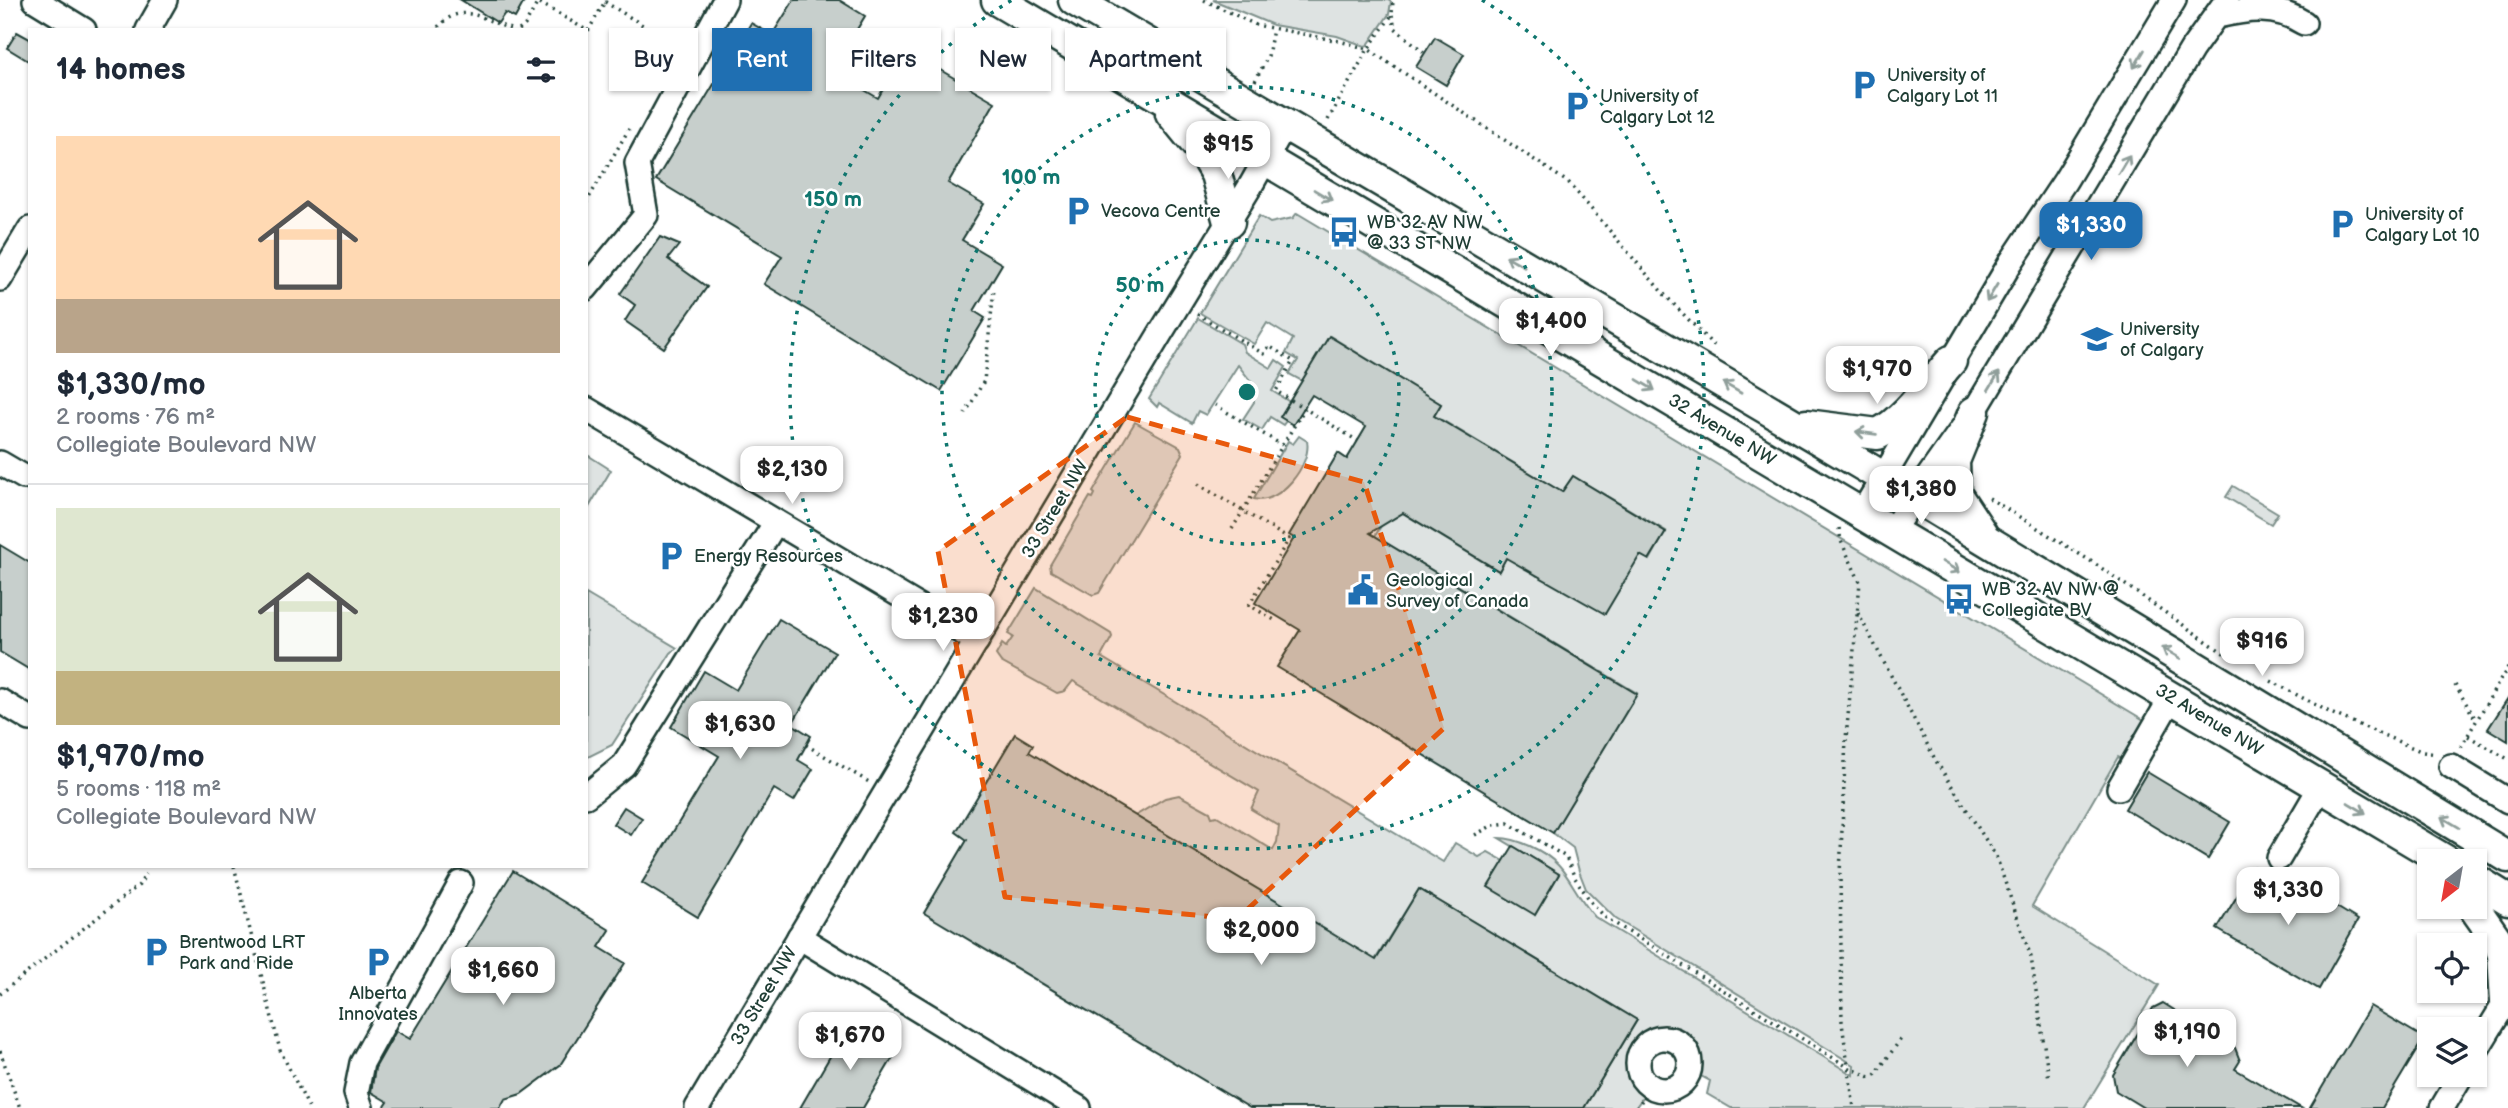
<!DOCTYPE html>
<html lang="en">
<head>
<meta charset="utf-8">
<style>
  :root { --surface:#fff; --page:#f6f6f7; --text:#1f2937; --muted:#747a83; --line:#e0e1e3; --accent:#1f6fb2 }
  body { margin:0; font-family:"Balsamiq Sans",sans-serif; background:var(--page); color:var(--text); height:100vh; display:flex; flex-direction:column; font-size:26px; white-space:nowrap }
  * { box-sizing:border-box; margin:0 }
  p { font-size:23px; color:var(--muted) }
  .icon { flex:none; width:38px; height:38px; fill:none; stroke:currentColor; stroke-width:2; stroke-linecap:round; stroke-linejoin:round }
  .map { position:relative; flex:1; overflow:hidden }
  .panel { position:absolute; left:28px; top:28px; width:560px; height:840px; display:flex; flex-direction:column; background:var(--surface); border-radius:0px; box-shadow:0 2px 5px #0004 }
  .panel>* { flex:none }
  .banner { position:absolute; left:609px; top:28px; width:665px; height:63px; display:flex; gap:14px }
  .needle { width:46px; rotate:211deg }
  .fabs { position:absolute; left:2417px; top:849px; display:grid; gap:14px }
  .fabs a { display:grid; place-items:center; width:70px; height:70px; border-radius:0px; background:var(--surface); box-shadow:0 2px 5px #0004; font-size:35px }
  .price { position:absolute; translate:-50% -60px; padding:0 16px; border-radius:14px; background:#fff; color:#222; font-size:23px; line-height:46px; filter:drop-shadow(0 2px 4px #0008) }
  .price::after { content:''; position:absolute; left:50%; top:42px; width:21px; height:16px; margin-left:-10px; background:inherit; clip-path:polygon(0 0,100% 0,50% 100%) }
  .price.selected { background:var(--accent); color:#fff }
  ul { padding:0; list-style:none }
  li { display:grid; align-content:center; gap:14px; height:371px; padding:0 28px }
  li+li { border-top:2px solid var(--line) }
  li span { display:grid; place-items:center; height:217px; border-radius:0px; color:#555 }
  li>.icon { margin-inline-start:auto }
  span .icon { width:126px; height:126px; fill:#fffc; stroke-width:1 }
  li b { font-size:30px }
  h2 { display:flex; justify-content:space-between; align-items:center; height:84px; padding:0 28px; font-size:30px }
  .chip { padding:0 24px; border-radius:0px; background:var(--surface); box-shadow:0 2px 5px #0004; font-size:24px; line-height:63px }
  .chip.selected { background:var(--accent); color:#fff }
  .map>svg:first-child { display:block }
  .green { fill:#dee3e2; stroke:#7e908b; stroke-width:2 }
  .building { fill:#c7cfcc; stroke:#1f3d34; stroke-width:2 }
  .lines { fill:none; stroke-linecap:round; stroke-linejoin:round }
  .minor-casing { stroke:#1f3d34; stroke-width:28 }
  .major-casing { stroke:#1f3d34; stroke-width:35 }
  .path { stroke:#1f3d34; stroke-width:3.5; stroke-dasharray:2 5; stroke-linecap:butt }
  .minor { stroke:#fff; stroke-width:23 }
  .major { stroke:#fff; stroke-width:30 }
  .oneway { stroke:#8f9e9a }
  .marked { fill:#e8590c; fill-opacity:0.2; stroke:#e8590c; stroke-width:5; stroke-dasharray:14 9; stroke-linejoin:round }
  .ring { fill:none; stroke:#0f766e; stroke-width:3.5; stroke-dasharray:3.5 7 }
  .labels { text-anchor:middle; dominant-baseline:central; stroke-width:5; stroke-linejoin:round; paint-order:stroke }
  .poi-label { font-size:18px; fill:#1f3d34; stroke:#fff; text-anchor:start }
  .street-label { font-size:18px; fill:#1f3d34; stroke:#fff }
  .centre { fill:#0f766e; stroke:#fff; stroke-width:3.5 }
  .ring-label { font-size:21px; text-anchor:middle; font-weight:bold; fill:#0f766e; stroke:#fff; stroke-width:5; stroke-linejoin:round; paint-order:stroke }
</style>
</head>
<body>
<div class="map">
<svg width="2508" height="1108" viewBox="0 0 2508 1108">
  <rect width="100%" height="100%" fill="#fff"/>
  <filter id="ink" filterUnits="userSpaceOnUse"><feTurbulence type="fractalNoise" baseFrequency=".0143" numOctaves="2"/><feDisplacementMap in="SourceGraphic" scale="14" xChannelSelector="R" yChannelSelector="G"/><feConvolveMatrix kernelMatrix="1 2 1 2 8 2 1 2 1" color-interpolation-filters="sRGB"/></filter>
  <g filter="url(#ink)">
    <g class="green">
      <polygon points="1213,0 1388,0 1391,2 1389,14 1368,45 1365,46 1337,36 1273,25"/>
      <path d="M 1297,213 L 2149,723 L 2126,761 L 2118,757 L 2032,906 L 2159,985 L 2084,1108 L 1731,1108 L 1707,1094 L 1710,1081 L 1701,1076 C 1716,998 1590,1036 1646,1093 L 1635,1108 L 1584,1108 L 1637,1020 L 1419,889 L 1375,960 L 1135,816 L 1165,798 L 1179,795 L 1210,812 L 1212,817 L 1217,816 L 1273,850 L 1277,842 L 1279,826 L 1251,809 L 1259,792 L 1073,681 L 1065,691 L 1057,693 L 1001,662 L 996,655 L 1002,644 L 1006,647 L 1013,637 L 1008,634 L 1036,588 L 1111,634 L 1112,637 L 1101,657 L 1443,862 L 1455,843 L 1479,857 L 1488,852 L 1504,861 L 1535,915 L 1559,874 L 1499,838 C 1508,838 1521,842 1530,846 C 1570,864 1569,888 1595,917 L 1853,1075 L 1854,1065 L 1616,919 L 1586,889 L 1579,871 L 1573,848 L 1553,833 L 1637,693 L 1375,536 L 1390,511 L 1401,512 L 1498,571 L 1509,553 L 1537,576 L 1640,555 L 1650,560 L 1666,531 L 1573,476 L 1562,492 L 1437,417 L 1432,419 L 1441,404 L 1330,336 L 1302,381 L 1289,374 L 1298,360 L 1286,353 L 1293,339 L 1267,323 L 1254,344 L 1200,313 L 1259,216 L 1270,223 L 1293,218 Z"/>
      <polygon points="1198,318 1242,344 1245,352 1271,368 1276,360 1286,367 1272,391 1301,409 1292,424 1286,421 1283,425 1270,417 1262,430 1243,419 1254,402 1252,383 1238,365 1206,415 1198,411 1192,423 1159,403 1157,407 1149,399"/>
      <polygon points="1135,422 1180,447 1183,454 1099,593 1093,595 1051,571 1050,565 1090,497 1093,498 1095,494 1093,492"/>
      <path d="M 1299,436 L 1307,441 C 1312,464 1279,506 1254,499 L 1288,441 L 1293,444 Z"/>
      <polygon points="586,454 611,470 586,512"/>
      <polygon points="2233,486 2278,513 2271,524 2226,497"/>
      <polygon points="586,594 677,648 671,653 612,745 586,758"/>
    </g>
    <g class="building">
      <polygon points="461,0 525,0 515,18 505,13 498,23"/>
      <polygon points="794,0 839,0 865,16 832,71 878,98 906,50 995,102 948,183 984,204 962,240 1002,264 974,311 985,318 941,391 764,284 782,256 656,180 751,23 772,35"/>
      <polygon points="17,32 30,39 30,62 7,48"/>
      <polygon points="1435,37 1464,54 1446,85 1416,67"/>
      <polygon points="660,237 679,245 668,259 707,287 664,348 625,321 635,305 620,294"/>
      <polygon points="1329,336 1441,404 1434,416 1562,492 1573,476 1666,532 1649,560 1640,555 1605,614 1506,558 1499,571 1403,513 1370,533 1637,694 1553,833 1277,667 1300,630 1255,603 1294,538 1289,535 1338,453 1347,459 1366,427 1312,395 1293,425 1280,417"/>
      <polygon points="0,545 30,563 30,670 0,652"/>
      <polygon points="779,619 835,652 792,724 811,736 798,760 813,769 794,801 774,789 698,917 642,883 719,756 671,727 704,671 736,690"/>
      <polygon points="2508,698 2508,741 2488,729"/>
      <polygon points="1015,734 1033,745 1029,752 1376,960 1419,889 1637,1020 1584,1108 1250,1108 924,913 967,840 956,832"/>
      <polygon points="2147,772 2230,822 2208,859 2125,809"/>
      <polygon points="624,807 642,818 631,835 613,824"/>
      <polygon points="1513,846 1559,874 1535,915 1488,887"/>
      <polygon points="2255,867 2302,896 2307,889 2358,920 2319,989 2217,929"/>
      <polygon points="513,871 610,930 599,947 625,963 560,1065 521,1094 505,1099 500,1108 384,1108 388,1102 371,1092 375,1068 396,1031 410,1039"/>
      <polygon points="2163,1003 2235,1048 2240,1061 2235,1069 2301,1108 2144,1108 2116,1091 2113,1075 2153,1008"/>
      <polygon points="2370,1006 2424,1038 2382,1108 2310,1108"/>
      <polygon points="849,1024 896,1052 863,1108 800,1108"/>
    </g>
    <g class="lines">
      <g class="minor-casing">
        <g id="minor">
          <polyline points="35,0 84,30"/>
          <path d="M 2217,16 C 2249,9 2275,5 2304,23"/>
          <polyline points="148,30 165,0"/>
          <polyline points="0,279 30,229"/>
          <polyline points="586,288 646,215 637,163 725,0"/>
          <polyline points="586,409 977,641"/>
          <polyline points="0,463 24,477"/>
          <polyline points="1862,513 2011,262 2065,181 2174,0"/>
          <polyline points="1892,531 1923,484 1974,412 2192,49 2227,0"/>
          <polyline points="0,701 30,719"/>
          <polyline points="2451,766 2508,801"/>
          <polyline points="2119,788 2171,698"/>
          <polyline points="586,796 624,765 776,522"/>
          <polyline points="2279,858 2321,786"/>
          <polyline points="799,937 1079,1108"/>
          <circle cx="1664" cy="1064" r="26"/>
          <polyline points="2474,1054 2508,998"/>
          <polyline points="361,1108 356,1093 362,1063 461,883"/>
          <polyline points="697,1108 1160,334 1251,185 1284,126"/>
          <polyline points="2442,1108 2462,1074"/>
        </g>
      </g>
      <g class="major-casing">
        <g id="major">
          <polyline points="997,0 2446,861"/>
          <polyline points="1074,0 1866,467 2508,857"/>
          <polyline points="1171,113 1203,152 1216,174 1229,222"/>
          <polyline points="1974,412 1954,461 1955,493 1982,534"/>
          <path d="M 1806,425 L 1878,434 C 1905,421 1931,383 1951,361"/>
          <polyline points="2474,879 2508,900"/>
          <polyline points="2473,906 2499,943 2503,955 2506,1001"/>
        </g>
      </g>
      <g class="path">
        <polyline points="1204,0 1256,25 1339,41 1368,49 1569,183 1662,292 1715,347"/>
        <polyline points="605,2 677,46"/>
        <polyline points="540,3 588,31 606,0"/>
        <polyline points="1392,15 1395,28 1425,53"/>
        <path d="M 438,27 C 463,0 483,20 513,30"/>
        <polyline points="519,30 525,25 538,2 542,0"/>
        <polyline points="1255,81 1268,56 1273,29"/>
        <polyline points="1328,120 1368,49 1392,15 1393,0"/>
        <polyline points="586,203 629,129"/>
        <polyline points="1197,314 1264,354 1269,346 1293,361 1276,391 1358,441"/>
        <polyline points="1215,405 1282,445"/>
        <polyline points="965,414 984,381 994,289"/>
        <polyline points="1198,484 1289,539 1249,605 1276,621"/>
        <polyline points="1989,498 2097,565 2225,654"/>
        <polyline points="1839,528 1841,541 1860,582 1846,739 1840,874 1842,1023 1854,1108"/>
        <polyline points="1232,529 1305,408"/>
        <polyline points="1858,613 1936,761 1996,856 2031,957 2049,1079"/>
        <polyline points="2271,681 2331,713 2423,752 2436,754"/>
        <polyline points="2455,685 2476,720"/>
        <polyline points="2468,736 2508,759"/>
        <polyline points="806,745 869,782"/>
        <polyline points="2461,747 2508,667"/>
        <polyline points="1475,835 1493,825 1508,823 1566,857 1575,878 1591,902 1606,918 1848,1067 1870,1077 1875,1075 1903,1036"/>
        <polyline points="234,866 280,1050 309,1108"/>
        <polyline points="0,994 139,885 146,874"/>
        <polyline points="0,1051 20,1108"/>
        <polyline points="1637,1108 1643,1098"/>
      </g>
      <use href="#minor" class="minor"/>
      <use href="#major" class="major"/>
    </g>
    <defs><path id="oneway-shaft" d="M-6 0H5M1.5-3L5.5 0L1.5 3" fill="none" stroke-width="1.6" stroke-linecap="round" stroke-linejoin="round" transform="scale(1.75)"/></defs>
    <g class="oneway">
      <use href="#oneway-shaft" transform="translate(2139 59) rotate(121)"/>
      <use href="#oneway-shaft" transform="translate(2124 164) rotate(-59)"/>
      <use href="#oneway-shaft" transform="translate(1323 195) rotate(31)"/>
      <use href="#oneway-shaft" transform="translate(1515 261) rotate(-150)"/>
      <use href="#oneway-shaft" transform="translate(1992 293) rotate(121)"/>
      <use href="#oneway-shaft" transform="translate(1994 381) rotate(-58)"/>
      <use href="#oneway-shaft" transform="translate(1646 385) rotate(31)"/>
      <use href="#oneway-shaft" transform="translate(1732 388) rotate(-150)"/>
      <use href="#oneway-shaft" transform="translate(1866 433) rotate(-173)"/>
      <use href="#oneway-shaft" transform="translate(1951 567) rotate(31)"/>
      <use href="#oneway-shaft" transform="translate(2171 653) rotate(-149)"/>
      <use href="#oneway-shaft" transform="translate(2357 808) rotate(31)"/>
      <use href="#oneway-shaft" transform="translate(2450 822) rotate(-149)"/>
    </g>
  </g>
  <path class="marked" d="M 1127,417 L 1364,482 L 1444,728 L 1237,919 L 1005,897 L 938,551 Z"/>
  <g class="ring">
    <circle cx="1247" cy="392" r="152"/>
    <circle cx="1247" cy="392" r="305"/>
    <path d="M1482 0A457 457 0 1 1 1012 0"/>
  </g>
  <defs>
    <g id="parking-bare" transform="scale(2.415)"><path d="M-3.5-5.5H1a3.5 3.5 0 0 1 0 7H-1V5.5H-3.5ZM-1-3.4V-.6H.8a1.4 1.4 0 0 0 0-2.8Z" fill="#1f6fb2" stroke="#fff" stroke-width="2.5" paint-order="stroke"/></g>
    <g id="bus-bare" transform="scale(2.415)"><path d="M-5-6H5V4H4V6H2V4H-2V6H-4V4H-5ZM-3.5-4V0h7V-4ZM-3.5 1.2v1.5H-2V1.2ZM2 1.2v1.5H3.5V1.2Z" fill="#1f6fb2" stroke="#fff" stroke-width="2.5" paint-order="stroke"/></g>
    <g id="university-bare" transform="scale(2.415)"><path d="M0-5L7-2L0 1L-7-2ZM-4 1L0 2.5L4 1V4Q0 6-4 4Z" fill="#1f6fb2" stroke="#fff" stroke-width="2.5" paint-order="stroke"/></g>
    <g id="civic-bare" transform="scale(2.415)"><path d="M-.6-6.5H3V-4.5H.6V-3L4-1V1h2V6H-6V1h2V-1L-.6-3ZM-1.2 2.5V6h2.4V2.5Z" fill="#1f6fb2" stroke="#fff" stroke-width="2.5" paint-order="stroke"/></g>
  </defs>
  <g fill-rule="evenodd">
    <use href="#parking-bare" x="1864" y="85"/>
    <use href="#parking-bare" x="1577" y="106"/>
    <use href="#parking-bare" x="1078" y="211"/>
    <use href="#parking-bare" x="2342" y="224"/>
    <use href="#bus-bare" x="1344" y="232"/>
    <use href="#university-bare" x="2097" y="339"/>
    <use href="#parking-bare" x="671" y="556"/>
    <use href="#civic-bare" x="1363" y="590"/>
    <use href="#bus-bare" x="1959" y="599"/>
    <use href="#parking-bare" x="156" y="952"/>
    <use href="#parking-bare" x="378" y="962"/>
  </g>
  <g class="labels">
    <g class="poi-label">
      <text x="1887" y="75">University of<tspan x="1887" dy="21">Calgary Lot 11</tspan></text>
      <text x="1600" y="96">University of<tspan x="1600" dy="21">Calgary Lot 12</tspan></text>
      <text x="1101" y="211">Vecova Centre</text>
      <text x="2365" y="214">University of<tspan x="2365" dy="21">Calgary Lot 10</tspan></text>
      <text x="1367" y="222">WB 32 AV NW<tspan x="1367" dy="21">@ 33 ST NW</tspan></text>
      <text x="2120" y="329">University<tspan x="2120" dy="21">of Calgary</tspan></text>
      <text x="694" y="556">Energy Resources</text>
      <text x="1386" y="580">Geological<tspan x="1386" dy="21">Survey of Canada</tspan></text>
      <text x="1982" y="589">WB 32 AV NW @<tspan x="1982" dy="21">Collegiate BV</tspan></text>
      <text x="179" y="942">Brentwood LRT<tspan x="179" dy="21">Park and Ride</tspan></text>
      <text x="378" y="993" text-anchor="middle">Alberta<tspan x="378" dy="21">Innovates</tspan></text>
    </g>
    <g class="street-label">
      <text transform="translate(1722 430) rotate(31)">32 Avenue NW</text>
      <text transform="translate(1055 509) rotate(-59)">33 Street NW</text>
      <text transform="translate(2209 720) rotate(31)">32 Avenue NW</text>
      <text transform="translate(764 996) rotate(-59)">33 Street NW</text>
    </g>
  </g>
  <circle cx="1247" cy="392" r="10" class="centre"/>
  <g class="ring-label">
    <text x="1031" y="184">100 m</text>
    <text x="833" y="206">150 m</text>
    <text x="1140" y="292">50 m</text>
  </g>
</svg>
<div class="fabs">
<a><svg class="needle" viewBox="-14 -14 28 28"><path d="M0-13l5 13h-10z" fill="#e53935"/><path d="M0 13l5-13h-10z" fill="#747a83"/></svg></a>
<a><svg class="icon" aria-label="locate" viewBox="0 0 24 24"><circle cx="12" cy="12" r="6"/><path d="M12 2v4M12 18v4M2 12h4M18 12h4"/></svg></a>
<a><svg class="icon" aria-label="layers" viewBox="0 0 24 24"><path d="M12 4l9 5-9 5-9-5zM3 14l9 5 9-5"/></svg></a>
</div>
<b class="price" style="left:1228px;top:181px">$915</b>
<b class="price selected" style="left:2091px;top:262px">$1,330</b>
<b class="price" style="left:1551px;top:358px">$1,400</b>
<b class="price" style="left:1877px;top:406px">$1,970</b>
<b class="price" style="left:792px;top:506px">$2,130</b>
<b class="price" style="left:1921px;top:526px">$1,380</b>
<b class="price" style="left:943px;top:653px">$1,230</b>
<b class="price" style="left:2262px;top:678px">$916</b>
<b class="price" style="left:740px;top:761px">$1,630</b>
<b class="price" style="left:2288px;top:927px">$1,330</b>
<b class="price" style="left:1261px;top:967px">$2,000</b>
<b class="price" style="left:503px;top:1007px">$1,660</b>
<b class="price" style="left:2187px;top:1069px">$1,190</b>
<b class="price" style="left:850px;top:1072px">$1,670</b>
<div class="banner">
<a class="chip">Buy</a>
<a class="chip selected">Rent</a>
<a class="chip">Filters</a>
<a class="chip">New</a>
<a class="chip">Apartment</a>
</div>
<section class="panel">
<h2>14 homes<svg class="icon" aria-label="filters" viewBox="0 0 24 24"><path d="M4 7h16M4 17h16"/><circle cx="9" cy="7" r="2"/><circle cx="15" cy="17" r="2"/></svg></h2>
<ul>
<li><span style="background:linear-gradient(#ffd9b3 75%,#b9a48a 0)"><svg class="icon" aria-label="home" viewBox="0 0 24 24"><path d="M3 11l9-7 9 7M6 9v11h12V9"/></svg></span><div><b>$1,330/mo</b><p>2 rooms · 76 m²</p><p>Collegiate Boulevard NW</p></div></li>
<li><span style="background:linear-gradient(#dfe7d0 75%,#c2b280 0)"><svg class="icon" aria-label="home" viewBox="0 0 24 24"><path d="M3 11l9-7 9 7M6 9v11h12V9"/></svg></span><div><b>$1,970/mo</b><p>5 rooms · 118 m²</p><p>Collegiate Boulevard NW</p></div></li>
</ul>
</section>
</div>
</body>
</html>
